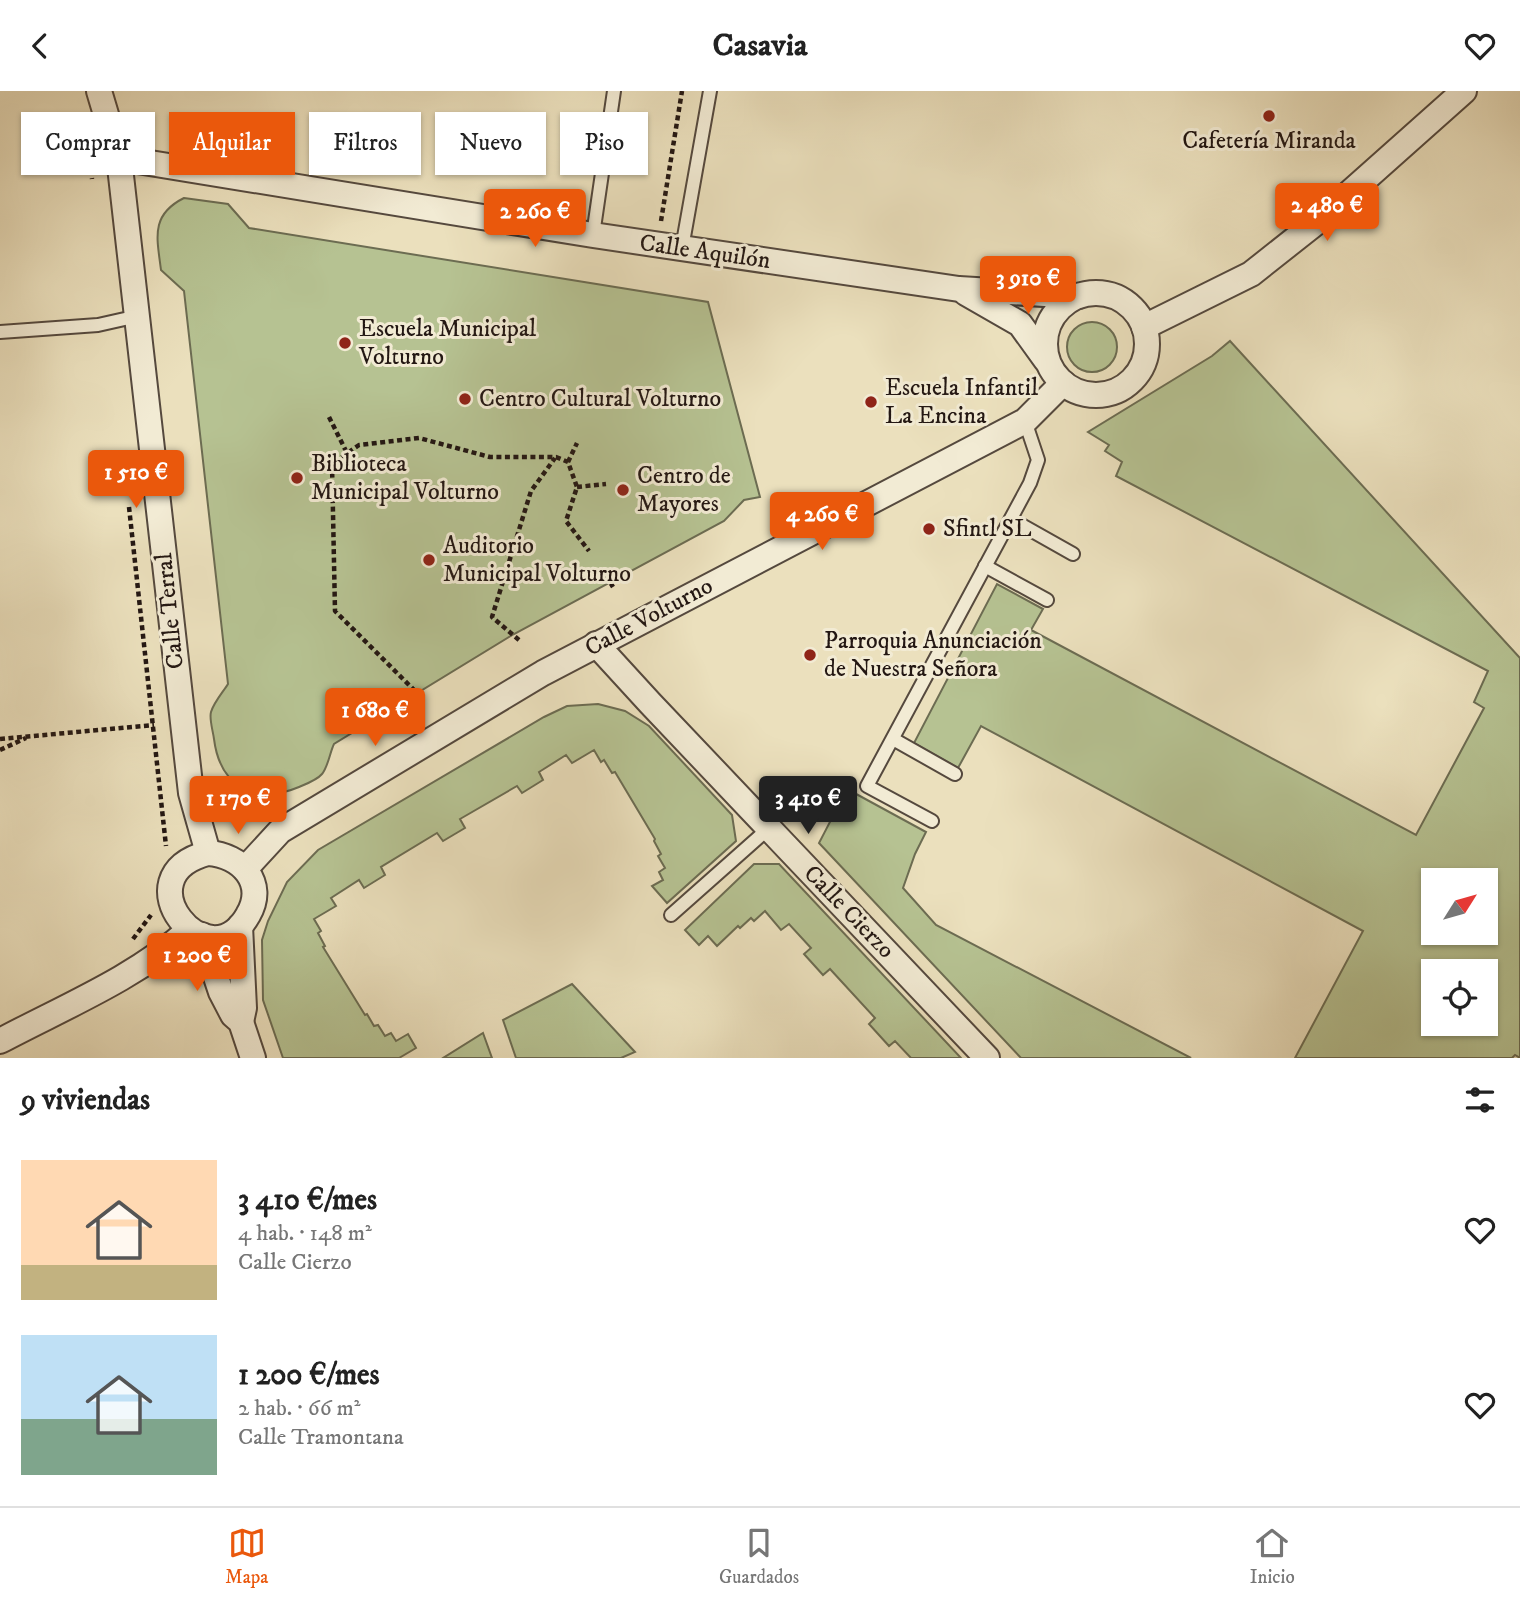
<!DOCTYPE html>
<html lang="es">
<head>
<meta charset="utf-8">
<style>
  :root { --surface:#fff; --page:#f6f6f6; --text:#222; --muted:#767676; --line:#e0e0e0; --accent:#ea580c }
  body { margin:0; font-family:"IM FELL DW Pica",serif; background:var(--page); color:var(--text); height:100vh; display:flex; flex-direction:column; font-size:26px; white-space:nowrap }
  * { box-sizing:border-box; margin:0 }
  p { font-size:23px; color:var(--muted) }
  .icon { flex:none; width:38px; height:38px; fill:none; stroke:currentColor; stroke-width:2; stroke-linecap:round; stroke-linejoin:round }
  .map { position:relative; height:967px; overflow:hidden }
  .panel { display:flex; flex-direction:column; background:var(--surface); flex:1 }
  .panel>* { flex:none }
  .hud { position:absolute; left:21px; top:21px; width:700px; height:63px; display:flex; gap:14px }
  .needle { width:46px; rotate:53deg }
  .fabs { position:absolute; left:1421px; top:777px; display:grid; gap:14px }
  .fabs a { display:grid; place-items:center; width:77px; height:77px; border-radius:0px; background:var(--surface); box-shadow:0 2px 5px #0004; font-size:35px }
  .price { position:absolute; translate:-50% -60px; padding:0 16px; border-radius:7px; background:var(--accent); color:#fff; font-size:23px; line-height:46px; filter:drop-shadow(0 2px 4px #0008) }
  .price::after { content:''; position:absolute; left:50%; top:42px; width:21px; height:16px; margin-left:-10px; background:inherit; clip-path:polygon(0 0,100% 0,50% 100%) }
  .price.selected { background:#222; color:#fff }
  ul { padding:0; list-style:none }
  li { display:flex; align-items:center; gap:21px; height:175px; padding:0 21px }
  li span { display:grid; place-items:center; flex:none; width:196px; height:140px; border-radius:0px; color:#555 }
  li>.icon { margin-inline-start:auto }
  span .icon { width:84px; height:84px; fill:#fffc; stroke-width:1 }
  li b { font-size:30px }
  h2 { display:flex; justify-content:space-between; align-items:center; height:84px; padding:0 21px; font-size:30px }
  .chip { padding:0 24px; border-radius:0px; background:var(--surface); box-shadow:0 2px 5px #0004; font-size:24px; line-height:63px }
  .chip.selected { background:var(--accent); color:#fff }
  header { display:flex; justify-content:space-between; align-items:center; height:91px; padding:0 21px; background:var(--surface); font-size:32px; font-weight:700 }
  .menu { display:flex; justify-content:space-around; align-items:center; height:98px; border-top:2px solid var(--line); background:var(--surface); font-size:19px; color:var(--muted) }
  .menu a { display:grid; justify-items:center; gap:4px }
  .menu .selected { color:var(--accent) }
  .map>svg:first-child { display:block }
  .green { fill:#b6c292; stroke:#6c6c52; stroke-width:2; fill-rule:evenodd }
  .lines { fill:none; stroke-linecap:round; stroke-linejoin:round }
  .lane-casing { stroke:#55493e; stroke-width:16 }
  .street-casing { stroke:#55493e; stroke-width:28 }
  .path { stroke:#231713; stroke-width:4.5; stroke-dasharray:5 3.5; stroke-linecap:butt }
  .lane { stroke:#f2ebd4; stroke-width:12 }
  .street { stroke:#f2ebd4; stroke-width:24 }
  .poi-dot { fill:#8f2418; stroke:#f2ebd4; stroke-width:2.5 }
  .labels { text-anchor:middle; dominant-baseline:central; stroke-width:6; stroke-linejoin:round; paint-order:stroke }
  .poi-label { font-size:24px; fill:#231713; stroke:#f2ebd4; text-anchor:start }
  .street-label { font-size:24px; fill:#231713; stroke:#f2ebd4 }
</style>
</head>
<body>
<header><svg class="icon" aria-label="back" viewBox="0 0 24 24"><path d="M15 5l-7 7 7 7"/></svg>Casavia<svg class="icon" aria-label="heart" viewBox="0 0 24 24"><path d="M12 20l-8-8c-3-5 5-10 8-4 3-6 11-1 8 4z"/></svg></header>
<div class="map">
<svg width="1520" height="967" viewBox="0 0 1520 967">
  <rect width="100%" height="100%" fill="#ebe0bd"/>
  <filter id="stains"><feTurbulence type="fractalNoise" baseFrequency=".00286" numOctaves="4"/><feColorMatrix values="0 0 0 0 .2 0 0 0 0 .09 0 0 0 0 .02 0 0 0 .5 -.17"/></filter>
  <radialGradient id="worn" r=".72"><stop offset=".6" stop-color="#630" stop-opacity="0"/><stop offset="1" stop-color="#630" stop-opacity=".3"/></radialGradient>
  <g class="green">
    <path d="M 184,107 L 228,113 L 249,137 L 708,211 L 760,406 L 744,409 L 724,430 L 514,543 L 334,653 C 330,661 328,676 322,683 C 317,689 306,693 299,696 C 254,715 220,695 214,648 C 213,640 209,628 211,621 C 214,611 223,601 228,593 L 184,200 L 161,179 C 157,147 150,124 184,107 Z"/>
    <circle cx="1092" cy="256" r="25"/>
    <path d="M 1230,250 L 1520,567 L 1520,967 L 1515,964 L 1512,967 L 1295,967 L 1363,840 L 981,635 L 958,677 L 914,652 L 997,493 L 1043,518 L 1031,539 L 1416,744 L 1484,617 L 1474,611 L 1488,580 L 1116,385 L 1122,371 L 1105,360 L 1109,354 L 1088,341 L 1212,265 ZM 1433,789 L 1486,789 L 1486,842 L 1433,842 ZM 1433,880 L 1486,880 L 1486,933 L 1433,933 Z"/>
    <polygon points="598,613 625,620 649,635 732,724 736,750 667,812 652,795 663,789 659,781 665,777 658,765 661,763 654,750 655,748 615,681 612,682 604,669 601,671 594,659 572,672 566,664 539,681 543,689 522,702 517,695 460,728 465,737 443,750 437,742 381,776 385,784 364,797 359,789 331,807 336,815 314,828 321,840 318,842 325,855 323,856 365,924 367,923 374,935 378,934 385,945 391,942 396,950 408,943 416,957 399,967 283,967 263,909 262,849 268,830 287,791 318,759 544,626 567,615"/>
    <polygon points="847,698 926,741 915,763 903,797 936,834 1191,967 1021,967 819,752"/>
    <polygon points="754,773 779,773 961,967 911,967 895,950 889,955 869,933 875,927 830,878 823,884 804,863 811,857 789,833 781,839 765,820 754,830 751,827 740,837 738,835 717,855 708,845 699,854 685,839"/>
    <polygon points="572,893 635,961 621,967 516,967 503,929"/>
    <polygon points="483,942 492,967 443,967"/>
  </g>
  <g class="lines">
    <g class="lane-casing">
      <g id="lane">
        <polyline points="593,144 614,0"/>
        <polyline points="682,157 710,0"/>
        <polyline points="0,241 98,234 138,225"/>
        <polyline points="1011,428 1073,463"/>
        <polyline points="985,475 1047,509"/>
        <polyline points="893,648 955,683"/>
        <polyline points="932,730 867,695 1030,392 1038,369 1025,330"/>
        <polyline points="671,824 769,737"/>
      </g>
    </g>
    <g class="street-casing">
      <g id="street">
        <polyline points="99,0 119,67 191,702 208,762"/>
        <polyline points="119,67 593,144 959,198 1078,205"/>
        <polyline points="966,202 1020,233 1046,269"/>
        <circle cx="1096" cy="253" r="51"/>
        <polyline points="1144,236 1251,183 1318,130 1464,0"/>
        <polyline points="596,553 650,612 987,967"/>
        <path d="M 208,762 C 241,764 267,792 248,824 C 209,894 119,785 208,762 Z"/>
        <polyline points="245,778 280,740 543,582 1025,330 1063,292"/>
        <polyline points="240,835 244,917 241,931"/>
        <polyline points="202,844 221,901 233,924 241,931 253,967"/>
        <path d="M 0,950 C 64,916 135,887 189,839"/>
      </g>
    </g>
    <g class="path">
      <polyline points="88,62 92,88"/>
      <polyline points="661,130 682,0"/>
      <polyline points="329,326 347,362"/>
      <polyline points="568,371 577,352"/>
      <polyline points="577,396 606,393"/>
      <polyline points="129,416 166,755"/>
      <polyline points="494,454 513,458"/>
      <polyline points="602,478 613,496"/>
      <polyline points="519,549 492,526 531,400 555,367"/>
      <polyline points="415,600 335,520 332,373 359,354 419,347 490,366 556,366 568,371 577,396 566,430 589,460"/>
      <polyline points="0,648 154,634"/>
      <polyline points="0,659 26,647"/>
      <polyline points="133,848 151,824"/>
    </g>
    <use href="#lane" class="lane"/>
    <use href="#street" class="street"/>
  </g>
  <g class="poi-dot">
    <circle cx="1269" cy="25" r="7"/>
    <circle cx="345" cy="252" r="7"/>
    <circle cx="465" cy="308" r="7"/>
    <circle cx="871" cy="311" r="7"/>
    <circle cx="297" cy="387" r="7"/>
    <circle cx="623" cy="399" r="7"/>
    <circle cx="929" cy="438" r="7"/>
    <circle cx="429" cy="469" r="7"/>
    <circle cx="810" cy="564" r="7"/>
  </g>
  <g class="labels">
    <g class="poi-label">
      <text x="1269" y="50" text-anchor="middle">Cafetería Miranda</text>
      <text x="359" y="238">Escuela Municipal<tspan x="359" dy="28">Volturno</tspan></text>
      <text x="885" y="297">Escuela Infantil<tspan x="885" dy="28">La Encina</tspan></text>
      <text x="479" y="308">Centro Cultural Volturno</text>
      <text x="311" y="373">Biblioteca<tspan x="311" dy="28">Municipal Volturno</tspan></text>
      <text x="637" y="385">Centro de<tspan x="637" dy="28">Mayores</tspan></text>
      <text x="943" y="438">Sfintl SL</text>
      <text x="443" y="455">Auditorio<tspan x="443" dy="28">Municipal Volturno</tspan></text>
      <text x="824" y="550">Parroquia Anunciación<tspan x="824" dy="28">de Nuestra Señora</tspan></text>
    </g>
    <g class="street-label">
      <text transform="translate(705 161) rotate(8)">Calle Aquilón</text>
      <text transform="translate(170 520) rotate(-96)">Calle Terral</text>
      <text transform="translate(649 526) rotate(-28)">Calle Volturno</text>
      <text transform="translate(849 821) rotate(46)">Calle Cierzo</text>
    </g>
  </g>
  <rect width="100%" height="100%" filter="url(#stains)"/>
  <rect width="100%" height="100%" fill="url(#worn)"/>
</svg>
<div class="fabs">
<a><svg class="needle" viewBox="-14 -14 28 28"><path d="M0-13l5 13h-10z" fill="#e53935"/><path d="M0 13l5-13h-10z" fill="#767676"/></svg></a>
<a><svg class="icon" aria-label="locate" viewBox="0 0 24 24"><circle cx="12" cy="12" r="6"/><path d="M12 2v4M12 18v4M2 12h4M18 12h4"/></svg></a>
</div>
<b class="price" style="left:1327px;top:152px">2 480 €</b>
<b class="price" style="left:535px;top:158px">2 260 €</b>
<b class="price" style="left:1028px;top:225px">3 910 €</b>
<b class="price" style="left:136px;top:419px">1 510 €</b>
<b class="price" style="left:822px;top:461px">4 260 €</b>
<b class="price" style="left:375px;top:657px">1 680 €</b>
<b class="price" style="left:238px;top:745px">1 170 €</b>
<b class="price selected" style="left:808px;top:745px">3 410 €</b>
<b class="price" style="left:197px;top:902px">1 200 €</b>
<div class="hud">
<a class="chip">Comprar</a>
<a class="chip selected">Alquilar</a>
<a class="chip">Filtros</a>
<a class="chip">Nuevo</a>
<a class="chip">Piso</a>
</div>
</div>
<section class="panel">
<h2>9 viviendas<svg class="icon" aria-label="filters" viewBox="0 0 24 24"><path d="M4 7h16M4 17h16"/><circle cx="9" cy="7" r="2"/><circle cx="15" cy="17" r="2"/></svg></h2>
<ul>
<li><span style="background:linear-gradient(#ffd9b3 75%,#c2b280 0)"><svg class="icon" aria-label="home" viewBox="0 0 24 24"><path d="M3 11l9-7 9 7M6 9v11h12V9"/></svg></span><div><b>3 410 €/mes</b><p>4 hab. · 148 m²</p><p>Calle Cierzo</p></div><svg class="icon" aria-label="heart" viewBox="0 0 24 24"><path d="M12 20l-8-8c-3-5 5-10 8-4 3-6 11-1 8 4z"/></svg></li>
<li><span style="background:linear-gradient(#bfe0f5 60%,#7fa58c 0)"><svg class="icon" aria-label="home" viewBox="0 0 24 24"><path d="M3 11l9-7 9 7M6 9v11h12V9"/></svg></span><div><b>1 200 €/mes</b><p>2 hab. · 66 m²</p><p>Calle Tramontana</p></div><svg class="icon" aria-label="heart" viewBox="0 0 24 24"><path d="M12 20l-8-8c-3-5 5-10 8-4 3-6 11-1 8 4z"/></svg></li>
</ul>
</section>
<nav class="menu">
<a class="selected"><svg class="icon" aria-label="map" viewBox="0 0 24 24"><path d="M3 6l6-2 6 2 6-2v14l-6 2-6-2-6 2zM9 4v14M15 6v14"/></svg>Mapa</a>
<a><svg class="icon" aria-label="saved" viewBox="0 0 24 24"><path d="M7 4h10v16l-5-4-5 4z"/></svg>Guardados</a>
<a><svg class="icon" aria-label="home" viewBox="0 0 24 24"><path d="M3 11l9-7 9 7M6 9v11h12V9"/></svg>Inicio</a>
</nav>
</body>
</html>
